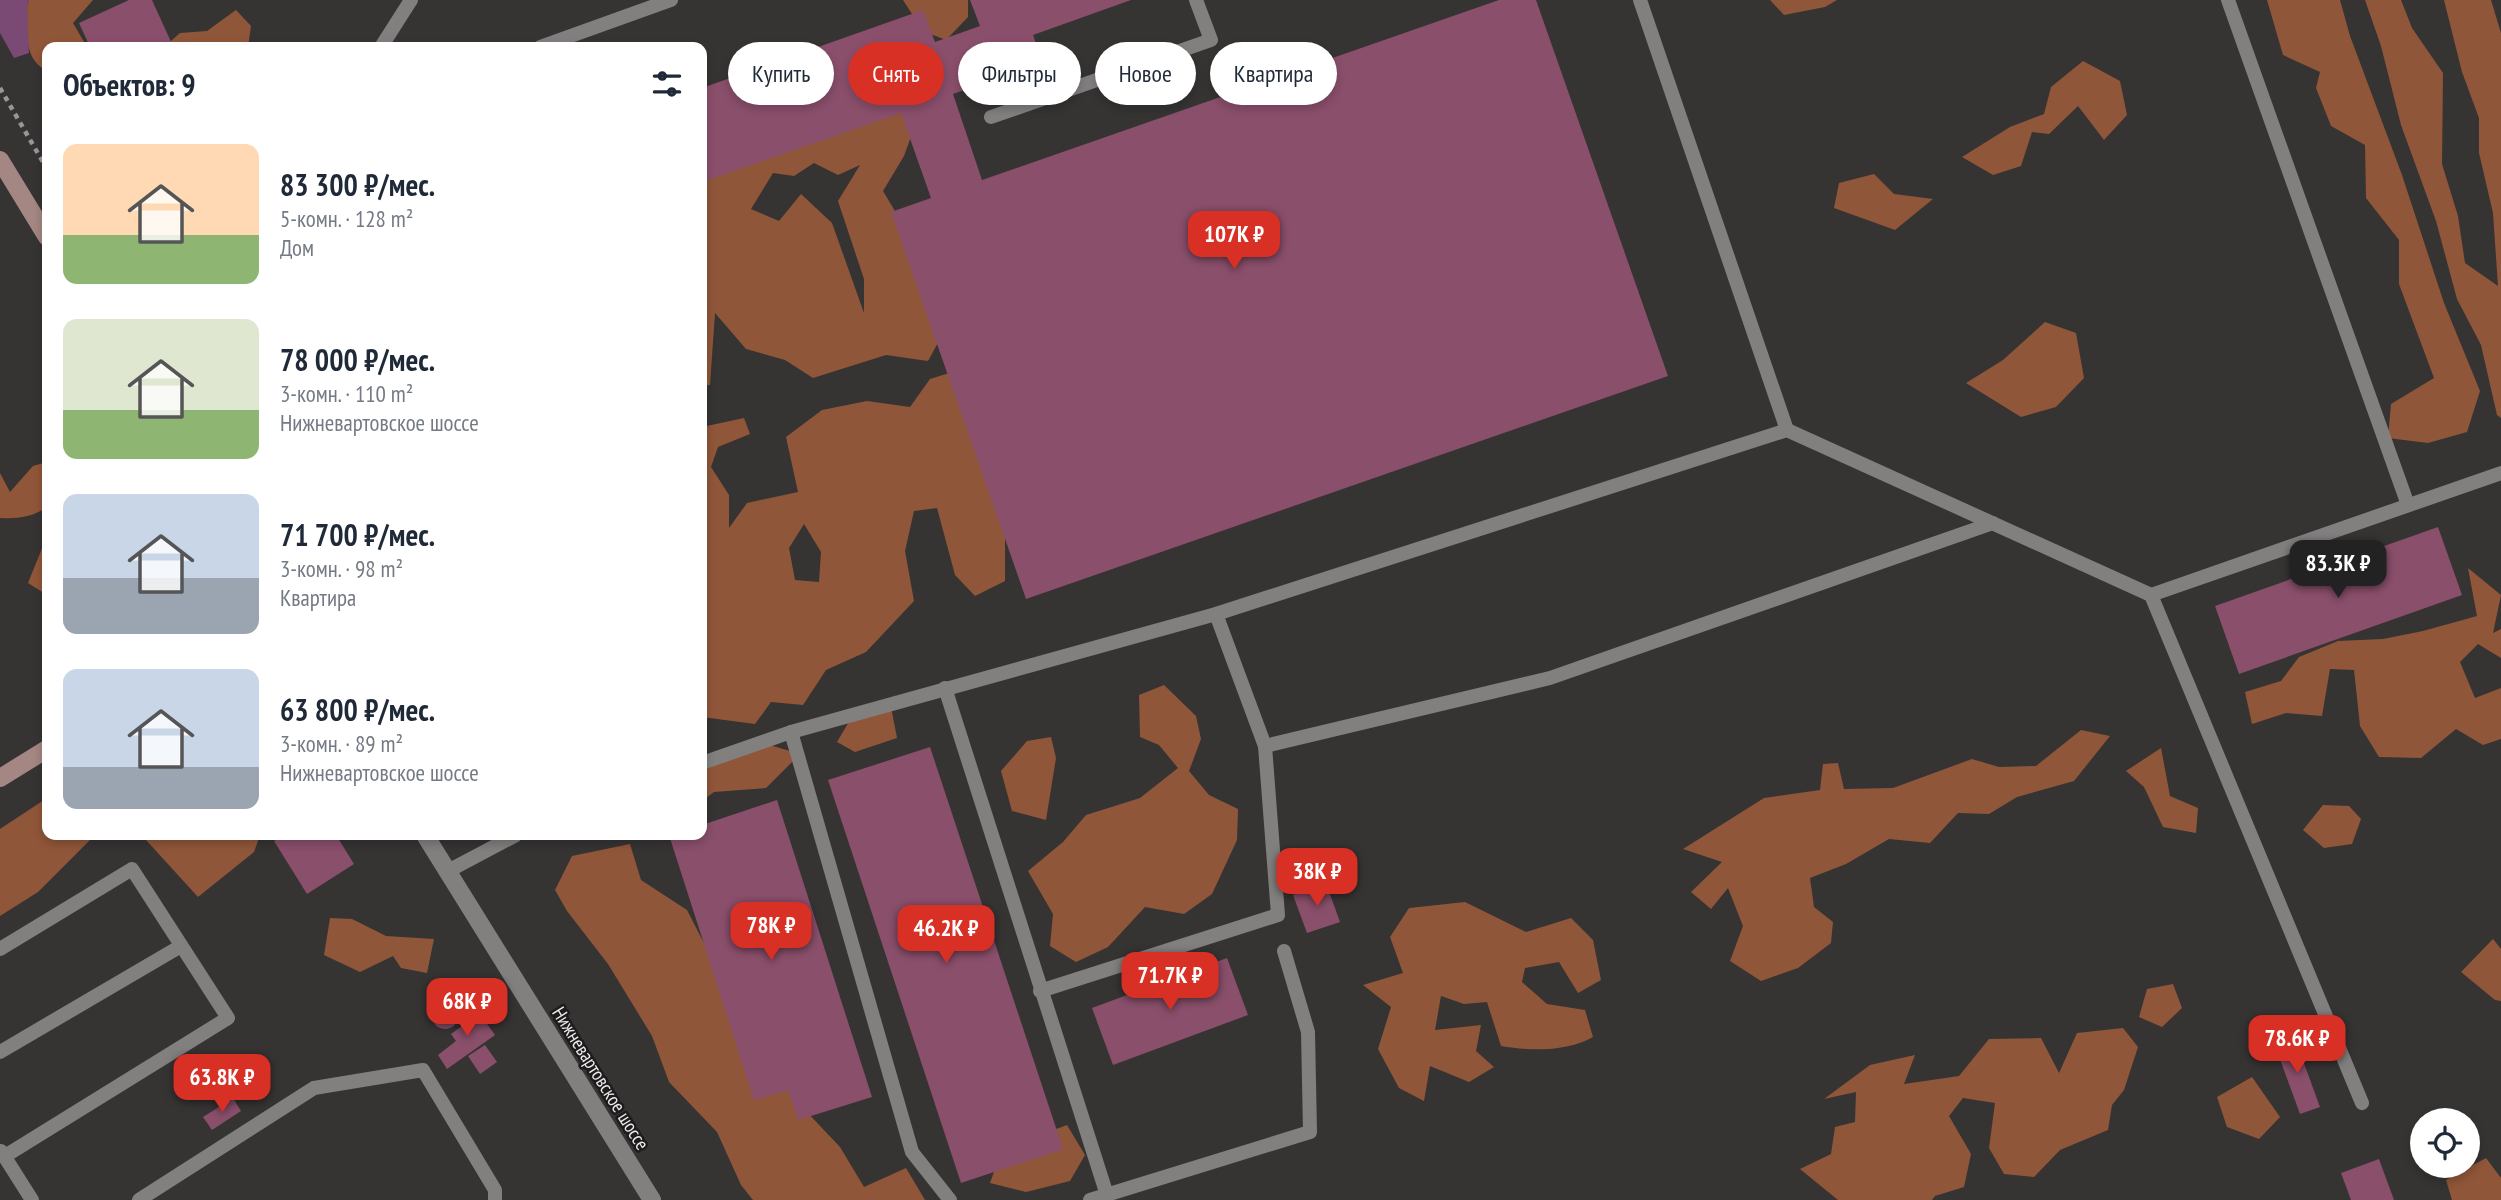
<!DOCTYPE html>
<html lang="ru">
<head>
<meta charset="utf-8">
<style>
  :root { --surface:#fff; --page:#f2f2f3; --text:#1f2937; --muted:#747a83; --accent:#d93025 }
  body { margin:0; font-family:"PT Sans Narrow",sans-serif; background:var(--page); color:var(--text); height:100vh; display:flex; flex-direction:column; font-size:26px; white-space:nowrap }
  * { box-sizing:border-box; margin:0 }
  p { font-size:23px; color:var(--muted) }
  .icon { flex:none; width:38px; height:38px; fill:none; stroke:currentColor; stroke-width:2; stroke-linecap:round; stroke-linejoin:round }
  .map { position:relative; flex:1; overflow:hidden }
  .sheet { position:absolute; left:42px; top:42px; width:665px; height:798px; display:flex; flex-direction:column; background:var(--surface); border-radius:14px; box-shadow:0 4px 10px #0003 }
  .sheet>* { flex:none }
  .top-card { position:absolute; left:728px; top:42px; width:665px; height:63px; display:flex; gap:14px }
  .buttons { position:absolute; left:2410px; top:1108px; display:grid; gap:14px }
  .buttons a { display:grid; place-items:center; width:70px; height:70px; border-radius:50%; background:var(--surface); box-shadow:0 4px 10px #0003; font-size:35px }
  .price { position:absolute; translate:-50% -60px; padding:0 16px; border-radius:14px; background:var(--accent); color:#fff; font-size:23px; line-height:46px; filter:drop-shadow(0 2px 4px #0008) }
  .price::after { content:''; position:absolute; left:50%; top:42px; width:21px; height:16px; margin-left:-10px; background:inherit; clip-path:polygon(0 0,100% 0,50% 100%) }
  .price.current { background:#222; color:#fff }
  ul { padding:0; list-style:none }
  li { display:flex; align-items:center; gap:21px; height:175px; padding:0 21px }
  li span { display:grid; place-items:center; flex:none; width:196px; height:140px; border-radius:14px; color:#555 }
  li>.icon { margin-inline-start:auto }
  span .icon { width:84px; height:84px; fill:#fffc; stroke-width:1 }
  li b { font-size:30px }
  h2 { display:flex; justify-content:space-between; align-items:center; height:84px; padding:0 21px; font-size:30px }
  .tag { padding:0 24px; border-radius:32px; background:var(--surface); box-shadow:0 4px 10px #0003; font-size:24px; line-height:63px }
  .tag.current { background:var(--accent); color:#fff }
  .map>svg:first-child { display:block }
  .forest { fill:#905639; fill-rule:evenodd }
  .water { fill:#7b4a74 }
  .building { fill:#8a4f6b }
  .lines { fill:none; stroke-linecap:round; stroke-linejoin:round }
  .path { stroke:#989696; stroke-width:4.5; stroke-dasharray:5 5; stroke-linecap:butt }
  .lane { stroke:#827f7f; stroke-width:14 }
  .street { stroke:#827f7f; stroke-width:18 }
  .secondary { stroke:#a48682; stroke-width:18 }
  .labels { text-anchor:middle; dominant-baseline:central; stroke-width:5; stroke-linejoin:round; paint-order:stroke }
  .street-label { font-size:19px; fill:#eceaea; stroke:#1d1b1b }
</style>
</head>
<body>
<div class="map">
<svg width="2501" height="1200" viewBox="0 0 2501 1200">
  <rect width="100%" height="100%" fill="#363333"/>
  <g class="forest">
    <path d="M 29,0 L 93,0 L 73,23 L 87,47 L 47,47 L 47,71 C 22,58 28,31 27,6 Z"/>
    <polygon points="903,0 968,0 968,17 946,40 923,31"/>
    <polygon points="1770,0 1837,0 1825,7 1784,15"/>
    <polygon points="2267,0 2340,0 2350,36 2402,175 2444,303 2480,391 2467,432 2428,443 2388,438 2391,404 2434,378 2399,284 2399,240 2366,198 2365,145 2331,126 2316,88 2320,72 2283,55"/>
    <polygon points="2365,0 2401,0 2412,28 2443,73 2442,164 2458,216 2465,263 2498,286 2493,213 2479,153 2479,118 2462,72 2444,0 2491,0 2501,33 2501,418 2497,415 2481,345 2457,299 2436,221 2401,125 2381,46"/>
    <polygon points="236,10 251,26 248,47 164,47 180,33 207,31"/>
    <polygon points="2083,61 2120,81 2127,115 2104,140 2078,106 2049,134 2032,132 2021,166 1993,175 1962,157 2010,127 2044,114 2051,87"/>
    <path d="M 890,106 L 917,120 L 904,156 L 883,191 L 905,228 L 940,339 L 928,361 L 886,355 L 813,378 L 785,360 L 746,349 L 715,313 L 710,385 L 702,386 L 702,178 ZM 814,163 L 838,175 L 860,165 L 838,201 L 864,279 L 864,313 L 832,223 L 801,194 L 779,221 L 751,209 L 773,173 L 794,176 Z"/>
    <polygon points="1874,174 1894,194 1933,199 1895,230 1834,208 1839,183"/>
    <polygon points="2045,322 2076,333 2084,378 2056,407 2021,417 1966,383 2003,360"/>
    <path d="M 962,369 L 1005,527 L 1005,581 L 975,596 L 955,575 L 937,508 L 914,511 L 905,551 L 914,601 L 866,652 L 826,670 L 803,705 L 771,702 L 755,724 L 702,717 L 702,427 L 744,418 L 750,434 L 718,447 L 711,467 L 729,495 L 729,528 L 747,503 L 798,492 L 786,437 L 822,410 L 867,401 L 910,407 L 930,379 ZM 804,524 L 821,552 L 819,582 L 795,580 L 789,548 Z"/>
    <path d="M 47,462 L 47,507 C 33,517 17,519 0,518 L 0,473 L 10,492 L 33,466 Z"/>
    <polygon points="47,536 47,595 28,583"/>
    <polygon points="2468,568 2501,595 2493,633 2501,629 2501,658 2478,644 2460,662 2475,698 2501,688 2501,739 2483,745 2456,729 2421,758 2379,757 2360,726 2354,670 2330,669 2322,716 2286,713 2252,724 2245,692 2281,681 2299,657 2338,641 2383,639 2423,631 2477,616"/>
    <polygon points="1164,685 1196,716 1201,739 1189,771 1209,795 1238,809 1237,840 1212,894 1184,914 1145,907 1108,947 1076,962 1050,946 1053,914 1028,871 1063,842 1086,815 1140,798 1178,768 1159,745 1140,737 1139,695"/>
    <polygon points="891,707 897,738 855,752 837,742 857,708"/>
    <polygon points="2081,730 2110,736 2074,781 2017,797 1989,814 1958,813 1930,843 1889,839 1846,864 1810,878 1814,907 1833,922 1831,943 1798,968 1761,981 1730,961 1743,926 1728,888 1711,909 1691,892 1722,862 1683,849 1764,798 1820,790 1823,764 1838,763 1844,789 1893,788 1972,759 1999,767 2036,766"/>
    <polygon points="1051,737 1056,758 1046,820 1012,811 1001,771 1027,741"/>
    <polygon points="753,740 800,754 766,788 714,792 702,801 702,757"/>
    <polygon points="2161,748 2170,796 2198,808 2196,833 2163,827 2144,787 2126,771"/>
    <polygon points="47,798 47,835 93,835 93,837 38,892 0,916 0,829"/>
    <polygon points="2323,805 2349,806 2361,819 2352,844 2324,848 2303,830"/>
    <polygon points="154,835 260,835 254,852 198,897 146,840"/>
    <polygon points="630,844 641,880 687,910 764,1060 804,1109 840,1147 864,1187 906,1168 925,1200 753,1200 741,1185 717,1132 669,1082 652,1036 608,964 567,911 555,890 572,856"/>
    <path d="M 1465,902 L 1526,932 L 1571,918 L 1593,940 L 1601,980 L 1578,993 L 1559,962 L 1525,968 L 1522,982 L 1547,1004 L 1585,1010 L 1593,1037 C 1566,1052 1531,1051 1501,1046 L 1487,1002 L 1464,1004 L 1441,996 L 1435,1030 L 1481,1025 L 1476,1051 L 1494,1067 L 1469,1082 L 1430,1066 L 1424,1101 L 1399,1088 L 1378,1049 L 1391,1007 L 1363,985 L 1403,973 L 1390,937 L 1409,908 Z"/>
    <polygon points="330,918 352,919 386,936 434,939 427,973 401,968 393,956 360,972 324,955"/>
    <polygon points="2493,939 2501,949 2501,1001 2495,1000 2461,972"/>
    <polygon points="2173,984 2182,1008 2162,1027 2139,1017 2147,989"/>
    <polygon points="2123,1028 2138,1047 2124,1090 2112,1105 2108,1130 2060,1150 2034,1177 2004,1174 1989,1148 1995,1103 1963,1098 1949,1116 1971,1154 1964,1187 1935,1196 1932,1200 1838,1200 1800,1169 1831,1154 1835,1127 1855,1122 1856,1092 1824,1099 1870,1065 1915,1055 1904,1084 1959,1076 1989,1039 2041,1038 2059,1073 2077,1033"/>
    <polygon points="2252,1077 2280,1117 2259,1139 2227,1127 2217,1097"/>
    <polygon points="1067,1125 1085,1155 1070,1181 1026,1192 990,1183 1002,1149"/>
    <polygon points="2486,1158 2501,1178 2501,1200 2452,1200 2446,1180"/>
  </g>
  <polygon class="water" points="0,0 29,0 27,6 29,53 14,58 0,33"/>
  <g class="building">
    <polygon points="129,0 152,0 172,44 164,47 90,47 79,23"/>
    <polygon points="970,0 1131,0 1033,35 1043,63 953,94 982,180 1499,0 1536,0 1668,376 1026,599 891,212 931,198 901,113 702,182 702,88 923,10 935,42 980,26"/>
    <polygon points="2438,527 2462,595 2239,674 2215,606"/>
    <polygon points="930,747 1063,1149 961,1183 828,780"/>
    <polygon points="777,800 872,1097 798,1120 788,1090 754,1100 669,835 702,835 702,825"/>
    <polygon points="285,835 336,835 354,864 307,894 274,841"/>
    <polygon points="1326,883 1340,922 1307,933 1293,895"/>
    <polygon points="1227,958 1248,1015 1113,1065 1092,1008"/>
    <polygon points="471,1001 495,1035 447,1069 438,1055 456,1041 451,1034 473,1018 465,1005"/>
    <circle cx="445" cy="1016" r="13"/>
    <polygon points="2294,1036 2320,1107 2300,1114 2274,1043"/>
    <polygon points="485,1045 497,1062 480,1074 468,1056"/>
    <polygon points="233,1098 241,1111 212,1130 203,1117"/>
    <polygon points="2379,1159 2394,1200 2351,1200 2341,1173"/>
  </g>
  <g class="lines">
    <polyline class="path" points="0,88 47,169"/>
    <g class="lane">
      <polyline points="1640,0 1787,430"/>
      <polyline points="2228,0 2408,505"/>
      <polyline points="381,47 411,0"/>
      <polyline points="540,47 671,0"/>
      <polyline points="991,117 1211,40 1196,0"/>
      <polyline points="2151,595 2501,473"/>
      <polyline points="1216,614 1265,746"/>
      <polyline points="945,688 1107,1195"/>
      <polyline points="791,732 912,1152 950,1200"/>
      <polyline points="702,763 791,732 1216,614 1787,430 2151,595 2362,1103"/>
      <polyline points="448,871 516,835"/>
      <polyline points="0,949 132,869 228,1018 5,1156"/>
      <polyline points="1040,991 1278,915 1265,746 1550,678 1993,523"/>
      <polyline points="0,1052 181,946"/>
      <polyline points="1,1151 32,1200"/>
      <polyline points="139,1200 314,1088 423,1070 495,1190 495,1200"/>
      <polyline points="1090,1200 1310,1132 1308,1032 1284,951"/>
    </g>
    <polyline class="street" points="425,835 652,1200"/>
    <g class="secondary">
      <polyline points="0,160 47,237"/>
      <polyline points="0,778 47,749"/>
    </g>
  </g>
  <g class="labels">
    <g class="street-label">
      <text transform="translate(601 1078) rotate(58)">Нижневартовское шоссе</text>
    </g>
  </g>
</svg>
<div class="buttons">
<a><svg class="icon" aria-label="locate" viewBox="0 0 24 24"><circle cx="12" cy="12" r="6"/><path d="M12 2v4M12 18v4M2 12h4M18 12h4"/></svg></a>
</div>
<b class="price" style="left:1234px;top:271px">107K ₽</b>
<b class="price current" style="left:2338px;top:600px">83.3K ₽</b>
<b class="price" style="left:1317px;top:908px">38K ₽</b>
<b class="price" style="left:771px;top:962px">78K ₽</b>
<b class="price" style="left:946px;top:965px">46.2K ₽</b>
<b class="price" style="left:1170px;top:1012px">71.7K ₽</b>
<b class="price" style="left:467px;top:1038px">68K ₽</b>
<b class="price" style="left:2297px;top:1075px">78.6K ₽</b>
<b class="price" style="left:222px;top:1114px">63.8K ₽</b>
<div class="top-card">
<a class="tag">Купить</a>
<a class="tag current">Снять</a>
<a class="tag">Фильтры</a>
<a class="tag">Новое</a>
<a class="tag">Квартира</a>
</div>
<section class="sheet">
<h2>Объектов: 9<svg class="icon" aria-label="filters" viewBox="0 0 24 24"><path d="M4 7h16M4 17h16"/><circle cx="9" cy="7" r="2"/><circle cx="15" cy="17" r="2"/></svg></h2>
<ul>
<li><span style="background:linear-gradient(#ffd9b3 65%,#8fb573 0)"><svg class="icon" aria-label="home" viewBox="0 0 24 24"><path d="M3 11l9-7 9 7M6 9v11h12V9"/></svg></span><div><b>83 300 ₽/мес.</b><p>5-комн. · 128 m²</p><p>Дом</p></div></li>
<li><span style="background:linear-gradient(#dfe7d0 65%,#8fb573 0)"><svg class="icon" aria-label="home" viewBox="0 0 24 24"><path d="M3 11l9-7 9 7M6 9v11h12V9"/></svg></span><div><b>78 000 ₽/мес.</b><p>3-комн. · 110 m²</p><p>Нижневартовское шоссе</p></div></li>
<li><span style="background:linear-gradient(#c9d6e8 60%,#9aa5b1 0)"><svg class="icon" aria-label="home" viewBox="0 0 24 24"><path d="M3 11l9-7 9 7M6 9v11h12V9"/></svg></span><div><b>71 700 ₽/мес.</b><p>3-комн. · 98 m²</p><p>Квартира</p></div></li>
<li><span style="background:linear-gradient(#c9d6e8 70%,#9aa5b1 0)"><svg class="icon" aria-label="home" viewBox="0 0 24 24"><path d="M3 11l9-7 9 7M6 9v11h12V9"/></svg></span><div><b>63 800 ₽/мес.</b><p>3-комн. · 89 m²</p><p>Нижневартовское шоссе</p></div></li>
</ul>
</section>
</div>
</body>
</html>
